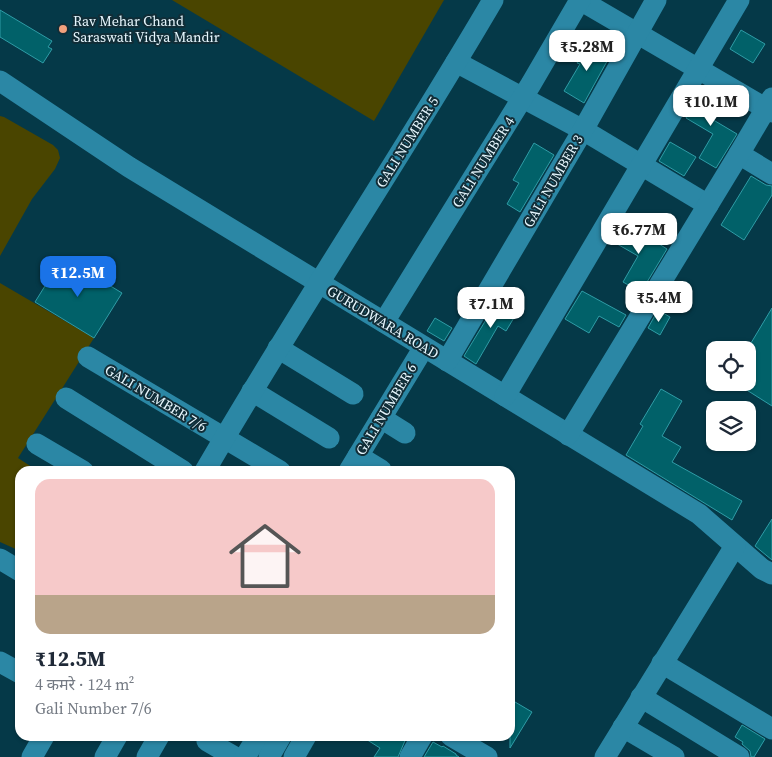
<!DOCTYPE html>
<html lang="hi">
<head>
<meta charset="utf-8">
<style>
  :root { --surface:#fff; --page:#f2f2f3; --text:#1f2937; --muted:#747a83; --accent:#1a73e8 }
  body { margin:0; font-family:"Source Serif 4","Noto Sans Devanagari",serif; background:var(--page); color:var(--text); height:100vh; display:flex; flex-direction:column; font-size:19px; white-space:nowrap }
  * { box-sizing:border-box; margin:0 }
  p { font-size:16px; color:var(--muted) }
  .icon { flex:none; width:28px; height:28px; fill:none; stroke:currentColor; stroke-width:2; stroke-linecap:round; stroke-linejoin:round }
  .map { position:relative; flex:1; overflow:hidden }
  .side { position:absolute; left:15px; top:466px; width:500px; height:275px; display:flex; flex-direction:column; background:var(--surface); border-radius:15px; box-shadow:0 1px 4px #0004 }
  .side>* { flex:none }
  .tools { position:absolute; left:706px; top:341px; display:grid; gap:10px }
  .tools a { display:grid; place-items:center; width:50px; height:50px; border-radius:10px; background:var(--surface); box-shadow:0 1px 4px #0004; font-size:25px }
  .price { position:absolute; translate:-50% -42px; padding:0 11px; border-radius:10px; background:#fff; color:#222; font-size:16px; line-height:32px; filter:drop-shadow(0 1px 2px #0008) }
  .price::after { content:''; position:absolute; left:50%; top:30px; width:15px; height:11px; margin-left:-8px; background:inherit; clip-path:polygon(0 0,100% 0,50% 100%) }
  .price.active { background:var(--accent); color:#fff }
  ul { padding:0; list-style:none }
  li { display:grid; align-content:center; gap:10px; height:265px; padding:0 20px }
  li span { display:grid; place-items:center; height:155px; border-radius:15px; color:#555 }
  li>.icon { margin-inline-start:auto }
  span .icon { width:90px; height:90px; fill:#fffc; stroke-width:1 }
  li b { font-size:21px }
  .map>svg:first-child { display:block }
  .green { fill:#4a4500 }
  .building { fill:#016169; stroke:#2f9ca6 }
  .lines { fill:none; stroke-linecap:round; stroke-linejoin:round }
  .minor { stroke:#2b87a5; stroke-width:21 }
  .poi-dot { fill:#f1a17d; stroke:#112d37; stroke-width:2 }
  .labels { text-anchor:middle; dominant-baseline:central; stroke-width:4; stroke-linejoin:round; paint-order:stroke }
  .poi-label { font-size:14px; fill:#e7f7fe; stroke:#112d37; text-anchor:start }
  .street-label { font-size:14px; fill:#e7f7fe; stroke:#112d37 }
</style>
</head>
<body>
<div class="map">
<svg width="772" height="757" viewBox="0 0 772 757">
  <rect width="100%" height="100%" fill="#053948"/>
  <g class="green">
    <polygon points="172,0 444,0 374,121"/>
    <polygon points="0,116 4,117 53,145 58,150 60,158 55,169 32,199 0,256"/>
    <polygon points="0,283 94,338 18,458 38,471 20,471 20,551 0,542"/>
  </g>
  <g class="building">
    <polygon points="0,10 52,41 48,47 52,49 43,63 0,37"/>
    <polygon points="741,30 765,44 753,63 730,49"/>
    <polygon points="590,42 611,54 584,103 564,91 580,64 577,63"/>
    <polygon points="703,86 722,98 710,118 737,134 716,168 699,158 713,134 686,118"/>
    <polygon points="670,142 696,157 684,176 659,161"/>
    <polygon points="534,143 554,155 520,212 507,204 519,183 513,180"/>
    <polygon points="751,176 766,185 772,186 772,195 744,240 721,225"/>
    <polygon points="623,221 667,249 641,292 623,282 638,256 612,241"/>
    <polygon points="63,257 122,293 94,338 35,302"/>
    <polygon points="582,291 626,315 619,327 599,316 589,333 565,319"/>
    <polygon points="498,300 518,311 506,331 498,326 476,364 464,356"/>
    <polygon points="772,308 772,406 734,382 748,382 748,348"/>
    <polygon points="658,310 670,317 660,335 648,328"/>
    <polygon points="435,318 452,328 444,341 427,331"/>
    <polygon points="661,389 682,401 662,436 681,447 672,462 742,501 732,520 626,455 643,426 640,424"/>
    <polygon points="772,519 772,560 755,546"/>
    <polygon points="510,699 532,712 510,748"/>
    <polygon points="742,725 765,739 754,757 751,757 750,751 742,744 743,742 735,737"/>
    <polygon points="361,736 407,736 398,757 374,757 380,748"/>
    <polygon points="433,742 442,747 443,746 456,754 456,755 459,757 424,757"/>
  </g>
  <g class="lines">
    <g class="minor">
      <polyline points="580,0 772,112"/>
      <polyline points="456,62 583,130 708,205"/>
      <polyline points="0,81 129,167 699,514 762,569 772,574"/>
      <polyline points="739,154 772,174"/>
      <polyline points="384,322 531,84 580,0"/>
      <polyline points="278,348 353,394"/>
      <polyline points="88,357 280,471"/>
      <polyline points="447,361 583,130 656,0"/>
      <polyline points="252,391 329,438"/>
      <polyline points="505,396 739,0"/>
      <polyline points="66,398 183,471"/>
      <polyline points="381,418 405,433"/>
      <polyline points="568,435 739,154 772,98"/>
      <polyline points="37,444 83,471"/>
      <polyline points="358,456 381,470"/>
      <path d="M 205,471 C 297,312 400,159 493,0"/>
      <polyline points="349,471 424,347"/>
      <polyline points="0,559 20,571"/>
      <polyline points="0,662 20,673"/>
      <polyline points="662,663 772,729"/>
      <polyline points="641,697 739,757"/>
      <polyline points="623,727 674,757"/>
      <polyline points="451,736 487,757"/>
      <polyline points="207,741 235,757"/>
      <polyline points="32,757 44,736"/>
      <polyline points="105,757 117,736"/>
      <polyline points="147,757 159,736"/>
      <polyline points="245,757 258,736"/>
      <polyline points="269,757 281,736"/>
      <polyline points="294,757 306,736"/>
      <polyline points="410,757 422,736"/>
      <polyline points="605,757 735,546"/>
    </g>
  </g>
  <circle class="poi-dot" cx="63" cy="29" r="5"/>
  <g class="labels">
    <g class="poi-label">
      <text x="73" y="21">Rav Mehar Chand<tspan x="73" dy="16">Saraswati Vidya Mandir</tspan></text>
    </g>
    <g class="street-label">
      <text transform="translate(407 142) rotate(-58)">GALI NUMBER 5</text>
      <text transform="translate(483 162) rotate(-58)">GALI NUMBER 4</text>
      <text transform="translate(553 181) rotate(-60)">GALI NUMBER 3</text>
      <text transform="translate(383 322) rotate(31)">GURUDWARA ROAD</text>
      <text transform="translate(156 398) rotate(31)">GALI NUMBER 7/6</text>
      <text transform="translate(386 409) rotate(-59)">GALI NUMBER 6</text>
    </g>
  </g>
</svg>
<div class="tools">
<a><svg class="icon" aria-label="locate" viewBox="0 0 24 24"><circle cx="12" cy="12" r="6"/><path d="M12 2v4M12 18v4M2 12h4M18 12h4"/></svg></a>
<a><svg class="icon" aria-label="layers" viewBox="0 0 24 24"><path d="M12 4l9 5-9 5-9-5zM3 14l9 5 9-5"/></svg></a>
</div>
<b class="price" style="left:587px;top:72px">₹5.28M</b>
<b class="price" style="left:711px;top:127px">₹10.1M</b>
<b class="price" style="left:639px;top:255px">₹6.77M</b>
<b class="price active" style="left:78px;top:298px">₹12.5M</b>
<b class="price" style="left:659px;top:323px">₹5.4M</b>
<b class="price" style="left:491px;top:329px">₹7.1M</b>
<section class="side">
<ul>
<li><span style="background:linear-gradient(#f6c9c9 75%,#b9a48a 0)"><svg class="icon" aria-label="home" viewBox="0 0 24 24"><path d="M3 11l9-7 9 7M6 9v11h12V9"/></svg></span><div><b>₹12.5M</b><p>4 कमरे · 124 m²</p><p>Gali Number 7/6</p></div></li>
</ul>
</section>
</div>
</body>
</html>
